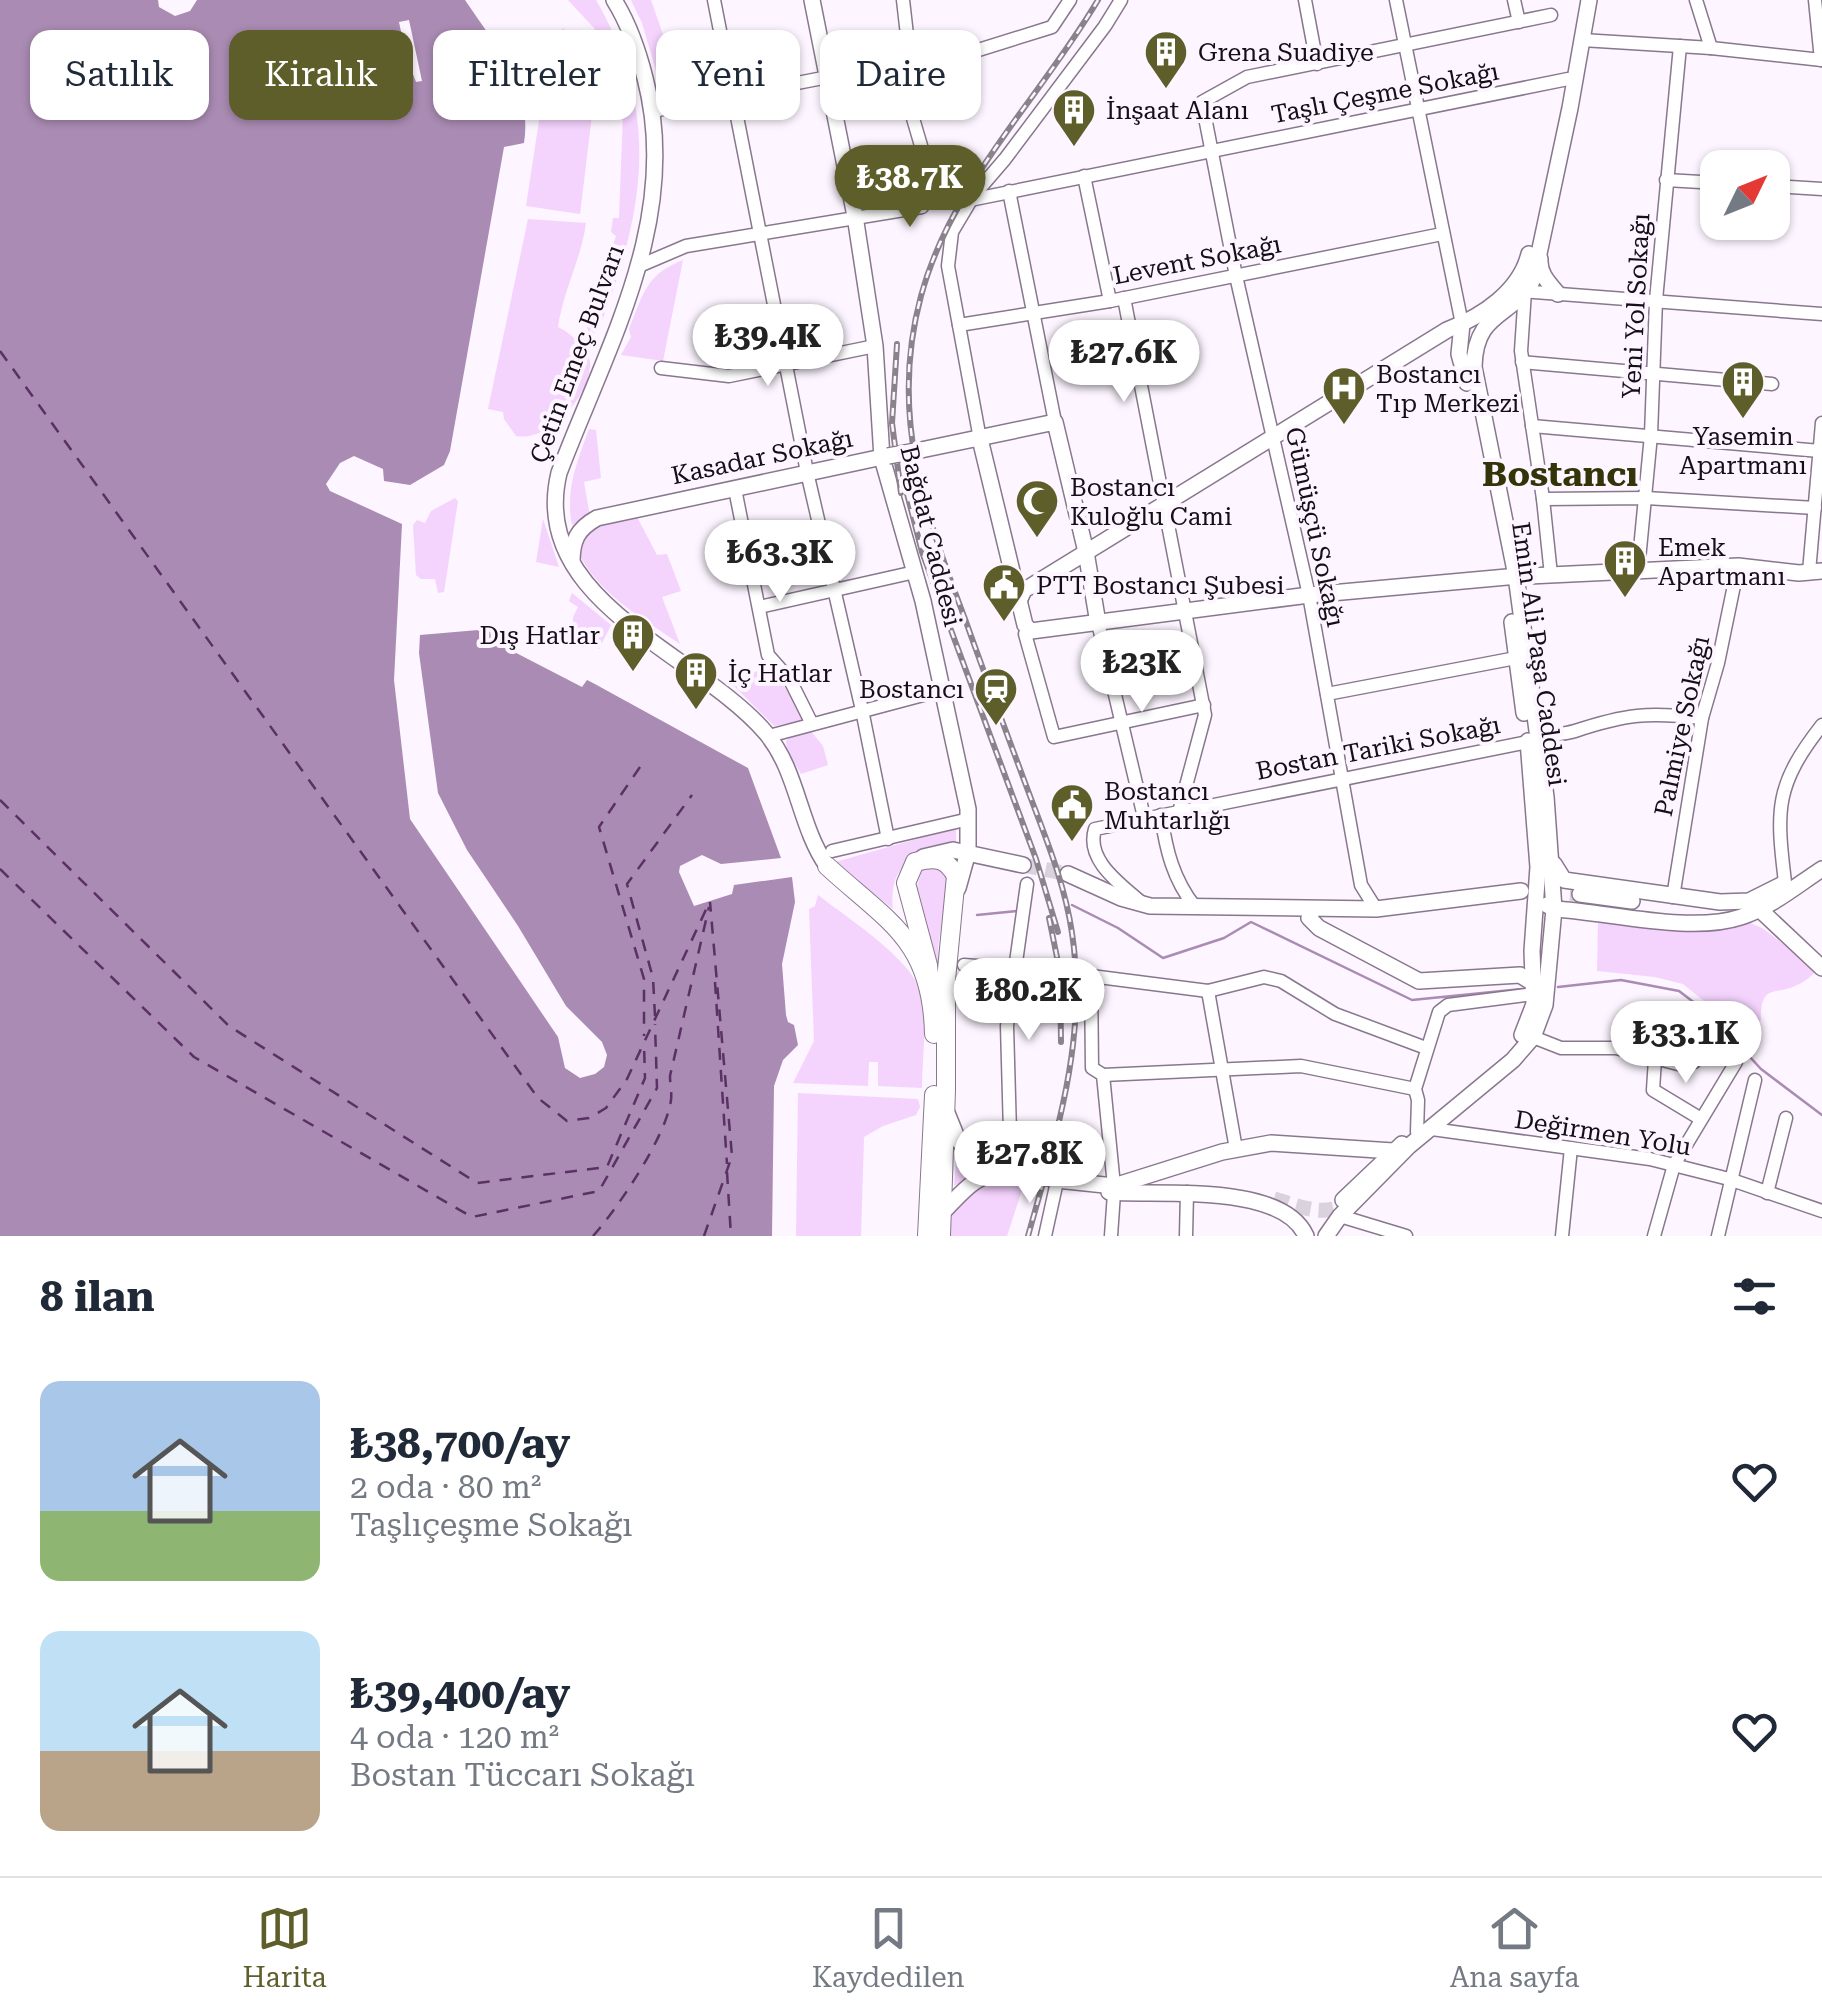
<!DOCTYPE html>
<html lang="tr">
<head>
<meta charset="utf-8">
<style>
  :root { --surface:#fff; --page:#f2f2f3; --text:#1f2937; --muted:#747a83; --line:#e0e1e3; --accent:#5e5e2b }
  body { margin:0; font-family:"Roboto Serif",serif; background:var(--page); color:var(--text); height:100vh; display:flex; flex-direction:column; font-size:38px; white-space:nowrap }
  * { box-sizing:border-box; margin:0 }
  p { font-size:32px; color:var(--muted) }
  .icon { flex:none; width:55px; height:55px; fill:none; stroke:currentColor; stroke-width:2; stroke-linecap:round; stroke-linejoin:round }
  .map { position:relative; height:1236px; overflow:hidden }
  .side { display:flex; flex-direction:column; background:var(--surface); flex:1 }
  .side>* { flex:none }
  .guide { position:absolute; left:30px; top:30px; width:1000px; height:90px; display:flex; gap:20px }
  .needle { width:65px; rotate:47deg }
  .tools { position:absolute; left:1700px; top:150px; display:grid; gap:20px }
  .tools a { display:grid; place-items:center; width:90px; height:90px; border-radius:20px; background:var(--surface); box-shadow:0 2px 8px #0004; font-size:50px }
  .price { position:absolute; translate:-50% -85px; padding:0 22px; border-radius:35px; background:#fff; color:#222; font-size:32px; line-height:65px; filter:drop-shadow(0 2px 5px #0008) }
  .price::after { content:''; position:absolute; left:50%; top:60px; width:30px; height:22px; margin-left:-15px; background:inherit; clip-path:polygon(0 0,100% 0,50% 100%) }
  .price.selected { background:var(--accent); color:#fff }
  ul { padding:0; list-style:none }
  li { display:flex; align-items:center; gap:30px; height:250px; padding:0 40px }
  li span { display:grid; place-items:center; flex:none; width:280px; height:200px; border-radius:20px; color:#555 }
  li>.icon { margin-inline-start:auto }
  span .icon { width:120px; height:120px; fill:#fffc; stroke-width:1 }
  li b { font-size:42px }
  h2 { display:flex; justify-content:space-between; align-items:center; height:120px; padding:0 40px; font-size:42px }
  .tag { padding:0 35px; border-radius:20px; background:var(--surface); box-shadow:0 2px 8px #0004; font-size:35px; line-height:90px }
  .tag.selected { background:var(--accent); color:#fff }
  .menu { display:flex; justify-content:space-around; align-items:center; height:140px; border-top:2px solid var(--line); background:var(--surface); font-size:28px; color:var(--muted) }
  .menu a { display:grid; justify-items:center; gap:5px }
  .menu .selected { color:var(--accent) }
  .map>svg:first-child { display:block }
  .green { fill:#f4d3fd }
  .water { fill:#aa8bb3 }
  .pier { fill:#fdf5ff }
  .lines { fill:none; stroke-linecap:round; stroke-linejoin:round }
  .stream { stroke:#aa8bb3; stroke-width:2.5 }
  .ferry { stroke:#5a3164; stroke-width:2.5; stroke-dasharray:12 10; stroke-linecap:butt }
  .major-tunnel { stroke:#dad2dc; stroke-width:15; stroke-dasharray:15 8; stroke-linecap:butt }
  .minor-casing { stroke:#89778e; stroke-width:15 }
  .major-casing { stroke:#89778e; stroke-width:18 }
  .highway-casing { stroke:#89778e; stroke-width:20 }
  .minor { stroke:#fff; stroke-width:12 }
  .major { stroke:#fff; stroke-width:15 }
  .highway { stroke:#fff; stroke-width:18 }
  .rail-casing { stroke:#8a838c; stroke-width:6 }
  .rail { stroke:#fdf5ff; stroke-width:2.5; stroke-dasharray:8; stroke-linecap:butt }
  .major-bridge-casing { stroke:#89778e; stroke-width:18; stroke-linecap:butt }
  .major-bridge { stroke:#fff; stroke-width:15 }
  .labels { text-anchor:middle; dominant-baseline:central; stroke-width:8; stroke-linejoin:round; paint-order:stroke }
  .poi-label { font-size:25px; fill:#160f18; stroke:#fdf5ff; text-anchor:start }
  .street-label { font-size:25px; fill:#160f18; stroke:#fdf5ff }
  .district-label { font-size:35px; font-weight:bold; fill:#343409; stroke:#fdf5ff }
</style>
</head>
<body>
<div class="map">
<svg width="1822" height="1236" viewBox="0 0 1822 1236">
  <rect width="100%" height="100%" fill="#fdf5ff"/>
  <g class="green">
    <path d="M 568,0 L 596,0 C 662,115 644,212 599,329 L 591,335 L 587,328 L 589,316 L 616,236 L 611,232 L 613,218 L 619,218 L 623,115 L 618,100 L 609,89 L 612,80 L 594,28 Z"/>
    <polygon points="631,0 651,0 685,98 670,99 662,91 642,23"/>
    <polygon points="564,28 597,113 566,111 592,115 580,214 526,206 541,108 545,108 546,104 570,102 565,67 544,68 542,47"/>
    <path d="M 528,219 L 586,223 C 581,260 563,291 558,327 C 571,333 593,352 590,368 C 586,400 548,442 516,436 L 504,419 L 503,412 L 488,409 Z"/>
    <path d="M 683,260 L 663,361 L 621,355 L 631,337 L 629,329 C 643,295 645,275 683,260 Z"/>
    <path d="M 589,429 L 596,430 L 601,478 L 584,482 L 590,516 L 572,525 C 565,490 577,462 589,429 Z"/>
    <polygon points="455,498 458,501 444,592 438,593 435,579 421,579 416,575 413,525 417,520 425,523 431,511"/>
    <path d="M 636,515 L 657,555 L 667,554 L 681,591 L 662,597 L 680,644 C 641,617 593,591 575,545 L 588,528 Z"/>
    <polygon points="543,519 559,567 536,562"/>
    <polygon points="572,593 611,625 599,649 573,634 573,617 578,607 569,601"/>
    <polygon points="770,667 798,706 804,720 774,726 733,685 742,676"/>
    <polygon points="810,730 823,746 828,765 801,774 787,750 786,741 794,733"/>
    <path d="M 956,828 L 956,846 C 916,857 889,859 893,909 L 835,862 Z"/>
    <polygon points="941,862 948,879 938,947 941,998 916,889 922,870"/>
    <path d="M 818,895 C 846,917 912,959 921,993 C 928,1021 922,1058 922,1088 L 878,1086 L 878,1062 L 869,1062 L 868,1086 L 793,1083 L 814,1041 L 809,909 L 815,906 Z"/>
    <path d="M 1598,922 C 1649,928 1699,940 1748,922 L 1762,928 L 1818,970 C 1812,975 1805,982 1797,985 C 1777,996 1760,982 1761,1020 L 1746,1035 L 1683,984 L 1655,977 L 1597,971 Z"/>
    <polygon points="798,1093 918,1099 920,1107 916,1115 883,1126 864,1137 861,1236 796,1236"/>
    <polygon points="957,1145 986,1168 954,1186"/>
    <path d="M 991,1178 L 1023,1187 L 1007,1236 L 946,1236 C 948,1210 965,1185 991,1178 Z"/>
  </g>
  <path class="water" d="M 0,0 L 158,0 L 159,7 L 175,16 L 190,11 L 197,0 L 465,0 C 495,45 533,87 524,143 L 504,147 L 450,451 L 444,465 L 410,485 L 384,481 L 383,469 L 354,456 L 340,463 L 326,484 L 330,491 L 402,524 L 394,680 L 410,819 L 558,1037 L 565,1068 L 580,1078 L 595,1074 L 604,1067 L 607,1055 L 602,1042 L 566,1006 L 518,926 L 467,850 L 438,793 L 419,653 L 420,635 L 490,629 L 491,640 L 582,687 L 587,680 L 593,683 L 748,768 L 781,858 L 721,864 L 702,855 L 680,866 L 679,872 L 694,906 L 732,894 L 734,885 L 792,877 L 795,902 L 782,964 L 786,1015 L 788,1022 L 794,1025 L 798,1045 L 783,1060 L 774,1086 L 772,1236 L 0,1236 Z"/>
  <polygon class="pier" points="409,20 422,81 416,82 406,56 399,22"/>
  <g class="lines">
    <g class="stream">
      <polyline points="1072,905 1118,928 1163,958 1224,938 1251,922 1412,1000 1522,989"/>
      <polyline points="977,915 1017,911"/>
      <polyline points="1558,987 1621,980 1679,991 1713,1017 1761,1069 1822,1115"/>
    </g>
    <g class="ferry">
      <polyline points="0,351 538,1098 567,1121 589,1118 606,1108 627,1079 710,901"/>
      <polyline points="640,767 599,827 644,979 644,1036"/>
      <polyline points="0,800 229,1026 477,1183 607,1167 645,1078 644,1044"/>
      <polyline points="0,869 194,1057 472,1217 599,1191 657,1088 655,1024"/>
      <polyline points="715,982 727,1164"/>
      <polyline points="655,1016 653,978 627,884 692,795"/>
      <polyline points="727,1172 731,1236"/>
      <path d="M 593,1236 C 618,1208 666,1137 671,1100 C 672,1093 670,1084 670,1076 L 709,907"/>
      <polyline points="704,1236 732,1156 710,902"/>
    </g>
    <g class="major-tunnel">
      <polyline points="1023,865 1068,874"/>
      <polyline points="1524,891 1580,894"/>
      <path d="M 1274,1199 C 1299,1206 1329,1220 1350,1200"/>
    </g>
    <g class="minor-casing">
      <g id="minor">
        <polyline points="714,0 807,472 862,710 888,839"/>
        <polyline points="903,0 911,70"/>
        <polyline points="1305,0 1317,64"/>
        <polyline points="1396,0 1462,324"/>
        <polyline points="1514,0 1519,22"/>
        <polyline points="1696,0 1711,48"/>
        <polyline points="1815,0 1821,60"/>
        <polyline points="1582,40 1711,48 1822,60"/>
        <polyline points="653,111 828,77 843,88 863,86 1052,27 1070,0"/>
        <polyline points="1084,176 1110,301"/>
        <polyline points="1666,180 1718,183"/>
        <polyline points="1772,186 1822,189"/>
        <polyline points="1009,191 1055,422"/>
        <polyline points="970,200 1568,79"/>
        <polyline points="639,266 686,246 922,207 934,190 900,74"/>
        <polyline points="1520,291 1822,314"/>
        <polyline points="1525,291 1521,351 1543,499 1551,575"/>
        <path d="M 1124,298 L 1205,715 L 1179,812 L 1095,829 C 1085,861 1122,885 1143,904"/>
        <polyline points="959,325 1110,301 1442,234"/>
        <polyline points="1522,362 1772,384"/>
        <polyline points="661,368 729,376 875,346"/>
        <polyline points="1532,426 1820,451"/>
        <polyline points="980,439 948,266 952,232 974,195 1005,159 1105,26 1121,0"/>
        <polyline points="735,489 768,655 790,680 812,724"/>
        <polyline points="1543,499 1646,498 1815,508"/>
        <polyline points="1638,570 1651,435 1656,300 1680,46"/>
        <polyline points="1809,572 1822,423"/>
        <polyline points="759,607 915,572"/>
        <polyline points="1098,623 1144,817"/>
        <polyline points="1025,634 1054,737 1204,705"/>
        <polyline points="1327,694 1516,658"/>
        <polyline points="769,736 942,690"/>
        <path d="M 1179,812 L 1528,742 C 1543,733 1559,736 1575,731 C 1626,714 1648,712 1702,718"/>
        <path d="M 1161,815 C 1166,850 1173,879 1195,907"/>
        <polyline points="832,851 969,819"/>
        <path d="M 1785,882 C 1776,809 1775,785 1822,725"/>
        <polyline points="1673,897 1702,718 1718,663 1738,566"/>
        <polyline points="1376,909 1361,885 1309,595 1236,276 1202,102 1247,77 1551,15"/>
        <polyline points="964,965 1015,969"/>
        <polyline points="1208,991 1236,1149"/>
        <polyline points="1533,1037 1561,1048 1616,1048 1678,1064 1694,1062 1719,1034"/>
        <polyline points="1655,1059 1653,1090 1701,1119"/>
        <polyline points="1103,1075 1301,1066 1415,1089"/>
        <polyline points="1432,1129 1650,1159 1729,1179 1822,1211"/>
        <polyline points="1417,1132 1418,1100 1415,1089 1439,1012 1448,1005 1534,994"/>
        <polyline points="1011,1168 1007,1026 1027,884"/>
        <polyline points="1114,1186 1103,1075 1092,1068 1091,976 1208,991 1264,977 1281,981 1335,1014 1426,1048"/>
        <polyline points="1767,1193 1786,1118"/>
        <polyline points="1340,1216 1406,1236"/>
        <polyline points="1045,1236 1056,1186"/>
        <polyline points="1111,1236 1114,1193"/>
        <polyline points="1186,1236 1187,1192"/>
        <polyline points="1562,1236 1571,1148"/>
        <polyline points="1654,1236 1674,1165 1736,1062"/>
        <polyline points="1718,1236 1755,1080"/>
      </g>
    </g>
    <g class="major-casing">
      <g id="major">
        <path d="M 614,0 C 629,24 638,50 645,78 C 682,218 607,346 559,473 C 528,602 698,653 766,733 C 798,771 799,826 827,866"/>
        <polyline points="812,0 855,216 875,346 882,458 923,601 968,809 968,852 958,888"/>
        <path d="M 1540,259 C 1539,274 1549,283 1558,294"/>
        <polyline points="1462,324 1459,354 1467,383"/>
        <polyline points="980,439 1025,625 1031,631 1309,595 1507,577 1738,566 1799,573 1822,571"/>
        <polyline points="921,450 1055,422 1086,552 1098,623"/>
        <path d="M 572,562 C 572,541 577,529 597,518 L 887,456"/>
        <path d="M 1019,601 L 1024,590 L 1033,585 L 1447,330 C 1483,316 1520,291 1529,254"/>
        <polyline points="1512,622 1524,713"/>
        <polyline points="923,857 953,850 1023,865"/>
        <polyline points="1554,864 1564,880 1720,902 1749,901 1781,885"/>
        <polyline points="1068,874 1121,898 1150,906 1376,909 1521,891"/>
        <polyline points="1580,894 1632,901"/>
        <path d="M 1547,905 L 1554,909 C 1609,912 1690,934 1741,917 C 1771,907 1796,886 1822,869"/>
        <polyline points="1756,906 1822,968"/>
        <polyline points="1313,909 1309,918 1319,928 1419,981 1520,975 1533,983"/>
        <polyline points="1522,1035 1534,1004 1532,951 1538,867 1528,741"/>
        <polyline points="947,1113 958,1140 969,1153 985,1162 1057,1180 1114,1186 1222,1152 1271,1143 1393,1151"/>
        <path d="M 1109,1192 C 1158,1196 1282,1182 1306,1236"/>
        <polyline points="1343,1200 1402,1144"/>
        <path d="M 942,1213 C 962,1193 977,1170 1008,1174"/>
        <path d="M 1326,1236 L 1340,1216 L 1409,1146 L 1513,1060 L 1533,1037 L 1545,1005 L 1554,909 L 1546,797 L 1516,576 L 1474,367 C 1475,308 1516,318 1534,277 L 1570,108 L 1589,0"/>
      </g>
    </g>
    <g class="highway-casing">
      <g id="highway">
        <path d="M 827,866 C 888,922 932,940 934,1034"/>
        <path d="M 930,988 L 928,965 L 906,883 L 915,862 C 935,857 946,857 956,876 L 946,980 L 946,1090 L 941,1236"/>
        <polyline points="927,1236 934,1095"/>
      </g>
    </g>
    <use href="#minor" class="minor"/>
    <use href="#major" class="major"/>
    <use href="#highway" class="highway"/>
    <g class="rail-casing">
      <g id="rail">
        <polyline points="897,344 892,423 901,493"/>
        <polyline points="903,478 922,552 1036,859 1058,932"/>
        <polyline points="1049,918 1060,972 1061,1042"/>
        <path d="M 1028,1236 C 1056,1135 1088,1039 1072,933 C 1065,885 1047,841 1030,796 C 1008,737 986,678 965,619 C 924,510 889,414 921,296 C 951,184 1040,98 1098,0"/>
      </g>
    </g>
    <use href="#rail" class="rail"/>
    <g class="major-bridge-casing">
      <polyline id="major-bridge" points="888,456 921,450"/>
    </g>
    <use href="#major-bridge" class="major-bridge"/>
  </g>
  <defs>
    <g id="building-pin" transform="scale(2.25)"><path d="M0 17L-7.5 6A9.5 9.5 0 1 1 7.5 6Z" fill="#5e5e2b" stroke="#fdf5ff"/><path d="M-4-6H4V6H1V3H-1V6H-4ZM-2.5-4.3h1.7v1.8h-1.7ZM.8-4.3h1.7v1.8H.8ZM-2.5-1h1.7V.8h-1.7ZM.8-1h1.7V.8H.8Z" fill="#fff"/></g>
    <g id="hospital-pin" transform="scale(2.25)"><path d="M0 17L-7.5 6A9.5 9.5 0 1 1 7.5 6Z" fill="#5e5e2b" stroke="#fdf5ff"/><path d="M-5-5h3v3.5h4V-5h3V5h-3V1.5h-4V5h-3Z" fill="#fff"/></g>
    <g id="mosque-pin" transform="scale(2.25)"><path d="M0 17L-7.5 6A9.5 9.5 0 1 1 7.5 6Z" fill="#5e5e2b" stroke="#fdf5ff"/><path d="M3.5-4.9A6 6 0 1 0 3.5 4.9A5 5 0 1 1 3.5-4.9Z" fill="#fff"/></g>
    <g id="civic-pin" transform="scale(2.25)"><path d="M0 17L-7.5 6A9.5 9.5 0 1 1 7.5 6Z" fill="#5e5e2b" stroke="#fdf5ff"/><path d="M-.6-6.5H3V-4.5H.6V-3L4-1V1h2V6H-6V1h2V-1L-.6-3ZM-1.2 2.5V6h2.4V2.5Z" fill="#fff"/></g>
    <g id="station-pin" transform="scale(2.25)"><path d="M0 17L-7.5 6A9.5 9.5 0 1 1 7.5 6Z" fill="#5e5e2b" stroke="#fdf5ff"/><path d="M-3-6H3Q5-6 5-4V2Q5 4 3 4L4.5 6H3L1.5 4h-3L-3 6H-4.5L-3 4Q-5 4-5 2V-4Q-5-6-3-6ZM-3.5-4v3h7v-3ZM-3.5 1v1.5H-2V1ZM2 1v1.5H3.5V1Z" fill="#fff"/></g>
  </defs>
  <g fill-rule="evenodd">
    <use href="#building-pin" x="1166" y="52"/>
    <use href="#building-pin" x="1074" y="110"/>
    <use href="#building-pin" x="1743" y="382"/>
    <use href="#hospital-pin" x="1344" y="388"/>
    <use href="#mosque-pin" x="1037" y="501"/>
    <use href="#building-pin" x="1625" y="561"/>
    <use href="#civic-pin" x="1004" y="585"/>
    <use href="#building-pin" x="633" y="635"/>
    <use href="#building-pin" x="696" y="673"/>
    <use href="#station-pin" x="996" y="689"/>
    <use href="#civic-pin" x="1072" y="805"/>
  </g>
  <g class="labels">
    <g class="poi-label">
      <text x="1198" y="52">Grena Suadiye</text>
      <text x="1106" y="110">İnşaat Alanı</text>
      <text x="1376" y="374">Bostancı<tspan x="1376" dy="29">Tıp Merkezi</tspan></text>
      <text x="1743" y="436" text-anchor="middle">Yasemin<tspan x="1743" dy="29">Apartmanı</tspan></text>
      <text x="1070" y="487">Bostancı<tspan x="1070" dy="29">Kuloğlu Cami</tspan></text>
      <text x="1658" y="547">Emek<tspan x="1658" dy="29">Apartmanı</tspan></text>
      <text x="1036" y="585">PTT Bostancı Şubesi</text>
      <text x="600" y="635" text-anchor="end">Dış Hatlar</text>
      <text x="728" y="673">İç Hatlar</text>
      <text x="964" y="689" text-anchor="end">Bostancı</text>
      <text x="1104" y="791">Bostancı<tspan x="1104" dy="29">Muhtarlığı</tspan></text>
    </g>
    <g class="street-label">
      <text transform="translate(1385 93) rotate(-11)">Taşlı Çeşme Sokağı</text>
      <text transform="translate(1197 260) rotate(-11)">Levent Sokağı</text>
      <text transform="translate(1636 306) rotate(-87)">Yeni Yol Sokağı</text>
      <text transform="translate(577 354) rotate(-70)">Çetin Emeç Bulvarı</text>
      <text transform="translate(762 457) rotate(-12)">Kasadar Sokağı</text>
      <text transform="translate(1315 527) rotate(78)">Gümüşçü Sokağı</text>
      <text transform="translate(931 536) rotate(76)">Bağdat Caddesi</text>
      <text transform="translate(1539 654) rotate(82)">Emin Ali Paşa Caddesi</text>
      <text transform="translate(1682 726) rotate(-78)">Palmiye Sokağı</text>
      <text transform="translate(1378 748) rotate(-11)">Bostan Tariki Sokağı</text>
      <text transform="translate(1603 1133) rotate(9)">Değirmen Yolu</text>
    </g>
    <g class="district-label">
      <text x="1560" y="474">Bostancı</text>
    </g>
  </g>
</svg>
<div class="tools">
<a><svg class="needle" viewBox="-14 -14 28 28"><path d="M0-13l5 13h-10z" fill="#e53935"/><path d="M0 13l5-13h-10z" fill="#747a83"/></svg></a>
</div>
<b class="price selected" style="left:910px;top:230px">₺38.7K</b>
<b class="price" style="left:768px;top:389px">₺39.4K</b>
<b class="price" style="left:1124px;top:405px">₺27.6K</b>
<b class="price" style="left:780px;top:605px">₺63.3K</b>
<b class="price" style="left:1142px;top:715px">₺23K</b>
<b class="price" style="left:1029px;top:1043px">₺80.2K</b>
<b class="price" style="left:1686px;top:1086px">₺33.1K</b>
<b class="price" style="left:1030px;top:1206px">₺27.8K</b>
<div class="guide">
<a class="tag">Satılık</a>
<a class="tag selected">Kiralık</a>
<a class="tag">Filtreler</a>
<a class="tag">Yeni</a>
<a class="tag">Daire</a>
</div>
</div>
<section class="side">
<h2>8 ilan<svg class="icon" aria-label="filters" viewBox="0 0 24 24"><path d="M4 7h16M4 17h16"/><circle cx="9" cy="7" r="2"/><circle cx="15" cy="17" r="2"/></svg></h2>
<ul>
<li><span style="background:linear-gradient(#a9c7e8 65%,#8fb573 0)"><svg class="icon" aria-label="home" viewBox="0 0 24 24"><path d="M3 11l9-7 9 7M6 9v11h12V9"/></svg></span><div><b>₺38,700/ay</b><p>2 oda · 80 m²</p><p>Taşlıçeşme Sokağı</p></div><svg class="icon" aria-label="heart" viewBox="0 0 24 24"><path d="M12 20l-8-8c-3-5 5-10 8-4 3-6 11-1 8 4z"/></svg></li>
<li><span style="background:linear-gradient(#bfe0f5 60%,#b9a48a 0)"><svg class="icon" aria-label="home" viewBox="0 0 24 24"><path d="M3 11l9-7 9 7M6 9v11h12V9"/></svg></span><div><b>₺39,400/ay</b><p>4 oda · 120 m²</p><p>Bostan Tüccarı Sokağı</p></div><svg class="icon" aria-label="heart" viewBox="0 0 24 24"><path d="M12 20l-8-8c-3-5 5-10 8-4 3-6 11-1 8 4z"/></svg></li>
</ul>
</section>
<nav class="menu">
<a class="selected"><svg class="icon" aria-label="map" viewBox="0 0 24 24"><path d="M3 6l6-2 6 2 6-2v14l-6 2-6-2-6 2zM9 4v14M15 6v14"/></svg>Harita</a>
<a><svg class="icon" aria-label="saved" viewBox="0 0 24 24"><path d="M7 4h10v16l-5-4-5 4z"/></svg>Kaydedilen</a>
<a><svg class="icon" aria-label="home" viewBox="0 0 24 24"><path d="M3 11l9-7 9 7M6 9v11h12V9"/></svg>Ana sayfa</a>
</nav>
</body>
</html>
